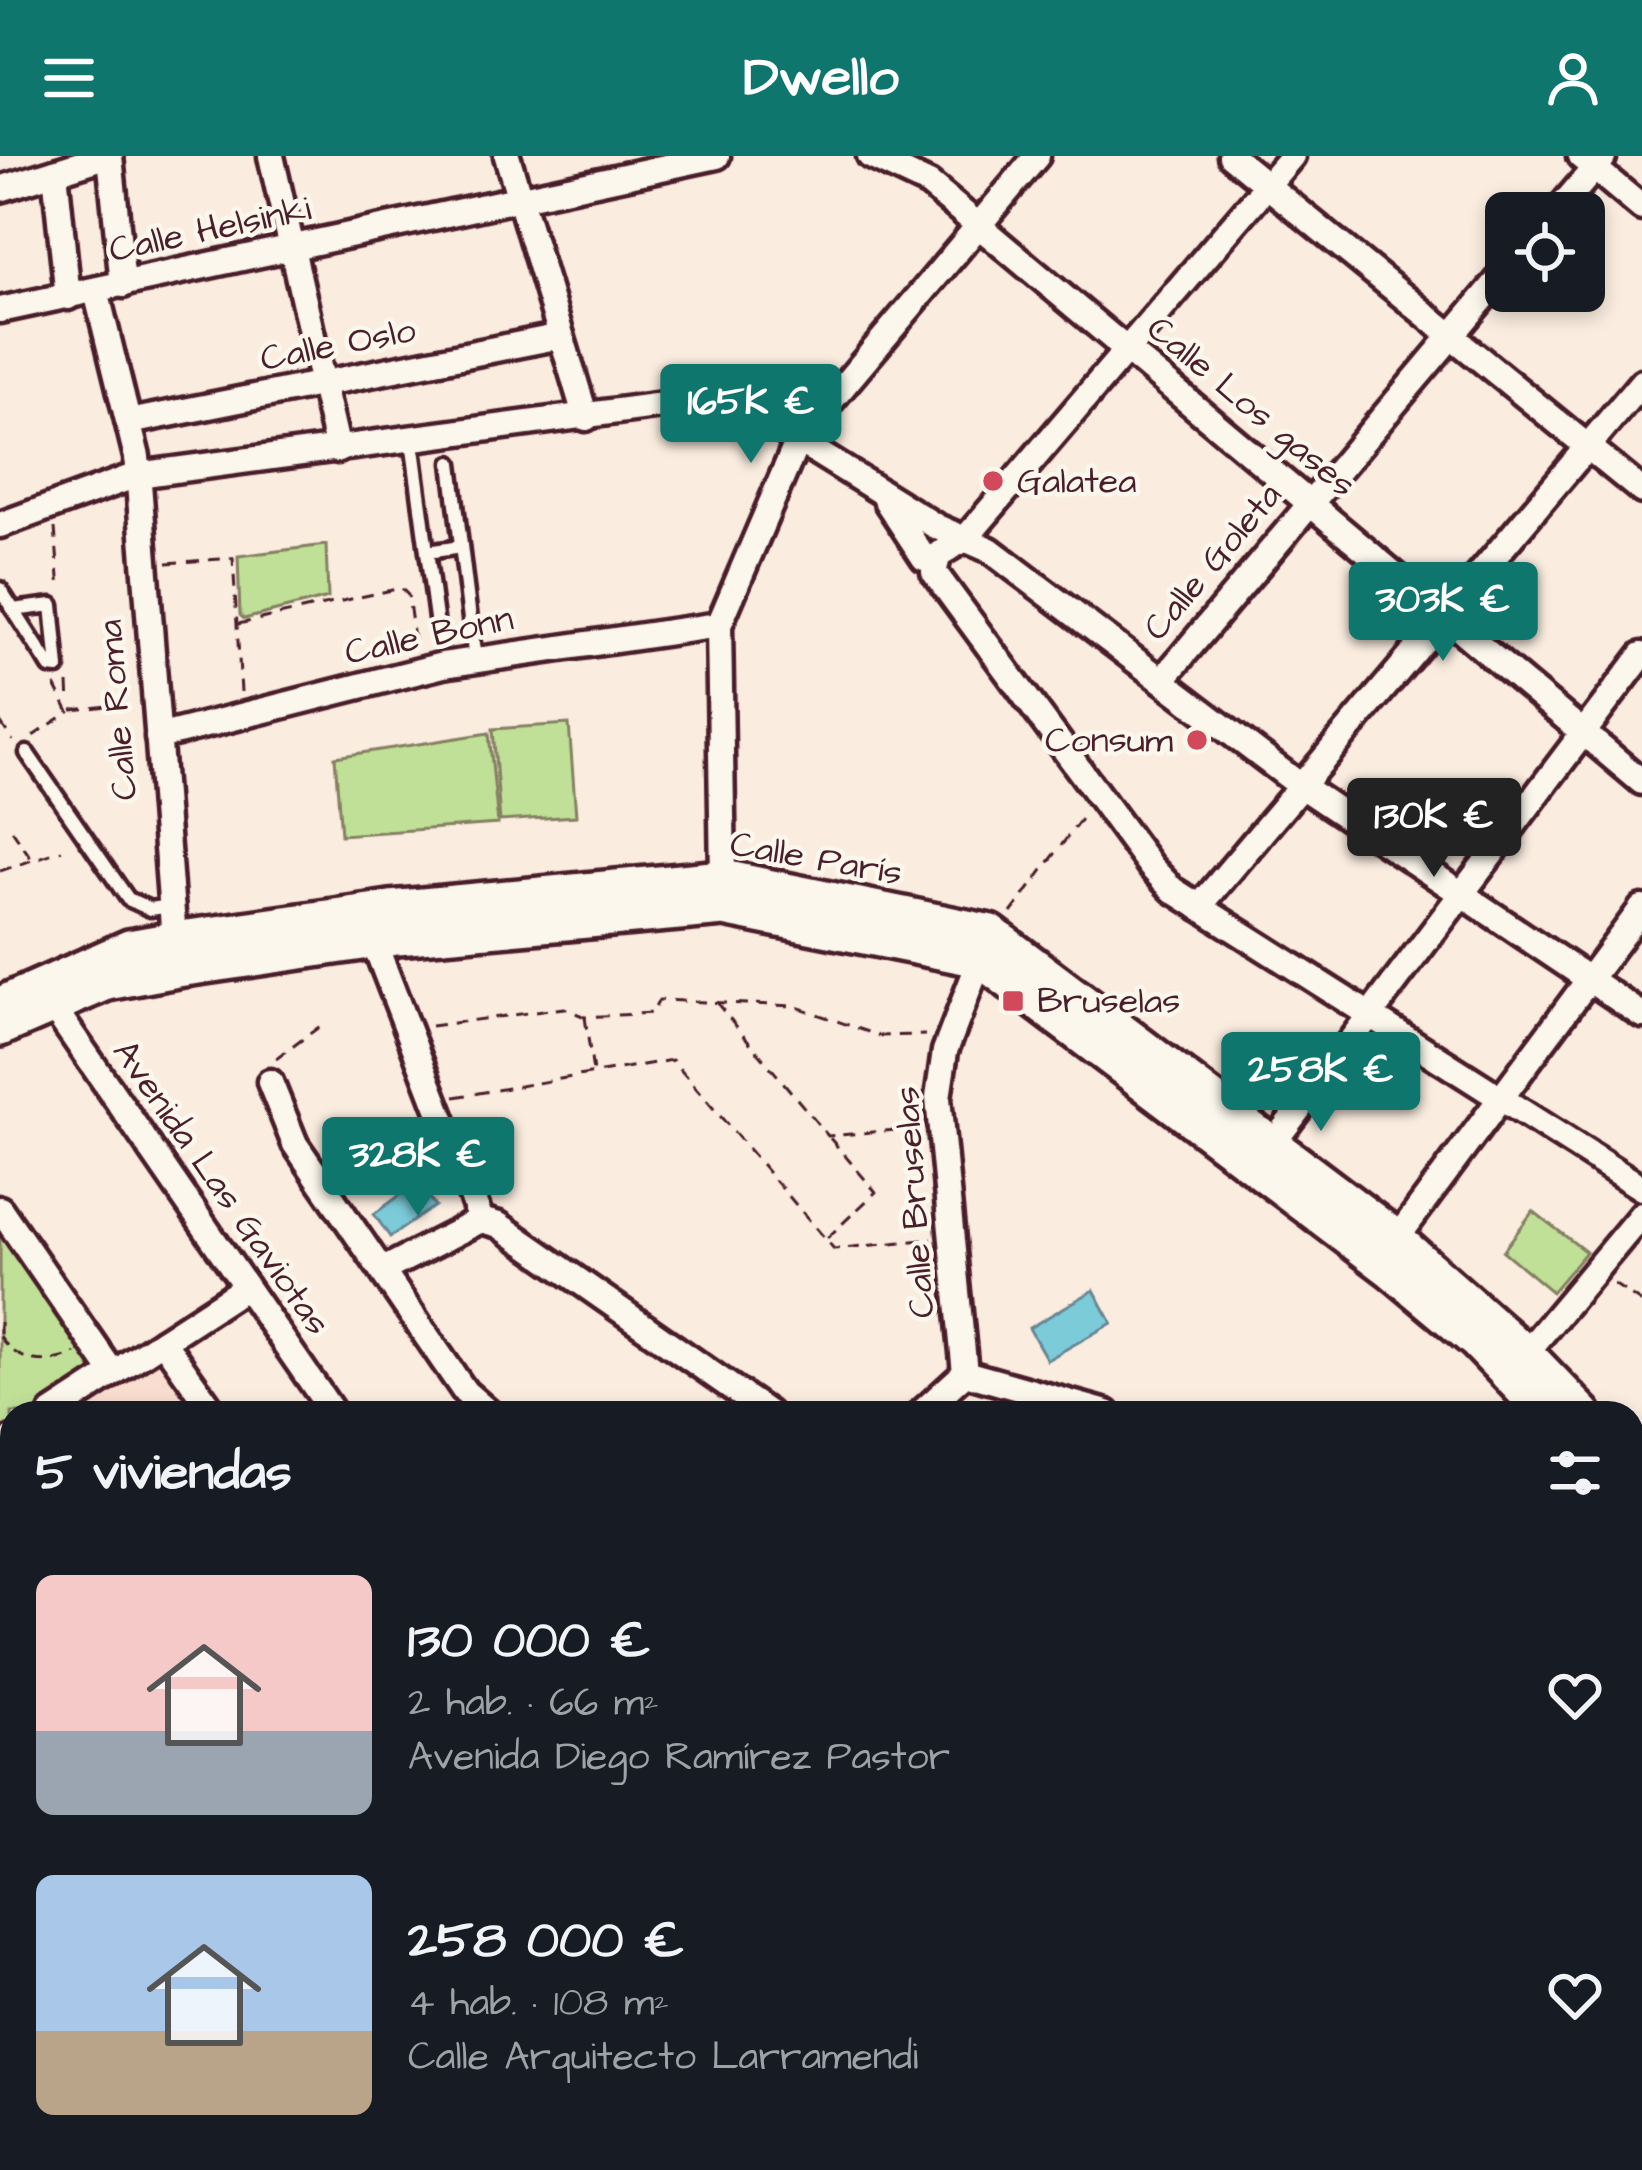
<!DOCTYPE html>
<html lang="es">
<head>
<meta charset="utf-8">
<style>
  :root { --surface:#171b24; --page:#20242c; --text:#f1f3f6; --muted:#9ea1a6; --accent:#0f766e }
  body { margin:0; font-family:"Architects Daughter",sans-serif; background:var(--page); color:var(--text); height:100vh; display:flex; flex-direction:column; font-size:45px; white-space:nowrap }
  * { box-sizing:border-box; margin:0 }
  p { font-size:39px; color:var(--muted) }
  .icon { flex:none; width:66px; height:66px; fill:none; stroke:currentColor; stroke-width:2; stroke-linecap:round; stroke-linejoin:round }
  .map { position:relative; flex:1; overflow:hidden }
  .drawer { position:absolute; left:0px; top:1245px; width:1644px; height:771px; display:flex; flex-direction:column; background:var(--surface); border-radius:36px 36px 0 0; box-shadow:0 6px 18px #0003 }
  .drawer>* { flex:none }
  .fabs { position:absolute; left:1485px; top:36px; display:grid; gap:24px }
  .fabs a { display:grid; place-items:center; width:120px; height:120px; border-radius:18px; background:var(--surface); box-shadow:0 6px 18px #0003; font-size:60px }
  .price { position:absolute; translate:-50% -102px; padding:0 27px; border-radius:12px; background:var(--accent); color:#fff; font-size:39px; line-height:78px; filter:drop-shadow(0 3px 6px #0008) }
  .price::after { content:''; position:absolute; left:50%; top:72px; width:36px; height:27px; margin-left:-18px; background:inherit; clip-path:polygon(0 0,100% 0,50% 100%) }
  .price.on { background:#222; color:#fff }
  ul { padding:0; list-style:none }
  li { display:flex; align-items:center; gap:36px; height:300px; padding:0 36px }
  li span { display:grid; place-items:center; flex:none; width:336px; height:240px; border-radius:18px; color:#555 }
  li>.icon { margin-inline-start:auto }
  span .icon { width:144px; height:144px; fill:#fffc; stroke-width:1 }
  li b { font-size:51px }
  h2 { display:flex; justify-content:space-between; align-items:center; height:144px; padding:0 36px; font-size:51px }
  header { display:flex; justify-content:space-between; align-items:center; height:156px; padding:0 36px; background:var(--accent); color:#fff; font-size:54px; font-weight:700 }
  .map>svg:first-child { display:block }
  .built { fill:#f9ded0 }
  .green { fill:#c0e098; stroke:#858062; stroke-width:3 }
  .water { fill:#7ccbd9; stroke:#688693; stroke-width:3 }
  .lines { fill:none; stroke-linecap:round; stroke-linejoin:round }
  .service-casing { stroke:#4a1f2b; stroke-width:21 }
  .minor-casing { stroke:#4a1f2b; stroke-width:33 }
  .secondary-casing { stroke:#4a1f2b; stroke-width:42 }
  .path { stroke:#4a1f2b; stroke-width:3; stroke-dasharray:12 9; stroke-linecap:butt }
  .service { stroke:#fbf7ec; stroke-width:12 }
  .minor { stroke:#fbf7ec; stroke-width:24 }
  .secondary { stroke:#fbf7ec; stroke-width:33 }
  .poi-dot { fill:#d1495b; stroke:#fbf7ec; stroke-width:4.5 }
  .labels { text-anchor:middle; dominant-baseline:central; stroke-width:9; stroke-linejoin:round; paint-order:stroke }
  .street-label { font-size:36px; fill:#4a1f2b; stroke:#fbf7ec }
  .poi-label { font-size:36px; fill:#4a1f2b; stroke:#fbf7ec; text-anchor:start }
</style>
</head>
<body>
<header><svg class="icon" aria-label="menu" viewBox="0 0 24 24"><path d="M4 6h16M4 12h16M4 18h16"/></svg>Dwello<svg class="icon" aria-label="person" viewBox="0 0 24 24"><circle cx="12" cy="8" r="4"/><path d="M4 21q1-7 8-7t8 7"/></svg></header>
<div class="map">
<svg width="1642" height="2014" viewBox="0 0 1642 2014">
  <rect width="100%" height="100%" fill="#faecdf"/>
  <filter id="ink" filterUnits="userSpaceOnUse"><feTurbulence type="fractalNoise" baseFrequency=".00833" numOctaves="2"/><feDisplacementMap in="SourceGraphic" scale="24" xChannelSelector="R" yChannelSelector="G"/><feConvolveMatrix kernelMatrix="1 2 1 2 8 2 1 2 1" color-interpolation-filters="sRGB"/></filter>
  <g filter="url(#ink)">
    <polygon class="built" points="161,1200 206,1257 72,1257"/>
    <g class="green">
      <polygon points="326,389 328,442 244,463 240,459 238,400"/>
      <polygon points="569,568 576,660 500,665 493,573"/>
      <polygon points="489,577 498,668 341,679 335,601"/>
      <polygon points="1533,1055 1586,1096 1552,1136 1503,1095"/>
      <polygon points="0,1068 100,1215 34,1257 12,1257 12,1271 0,1279"/>
      <polygon points="461,2004 647,2004 654,2014 467,2014"/>
    </g>
    <g class="water">
      <polygon points="418,1026 435,1050 390,1081 374,1058"/>
      <polygon points="1094,1134 1112,1167 1047,1204 1029,1172"/>
    </g>
    <g class="lines">
      <g class="service-casing">
        <g id="service">
          <polyline points="412,285 438,477"/>
          <polyline points="451,307 475,504"/>
          <polyline points="427,396 461,391"/>
          <polyline points="0,433 50,511 58,512 52,449 13,454"/>
          <polyline points="27,597 128,743 150,753 171,750"/>
        </g>
      </g>
      <g class="minor-casing">
        <g id="minor">
          <polyline points="110,0 123,129"/>
          <polyline points="271,0 338,294"/>
          <polyline points="507,0 586,262"/>
          <polyline points="870,0 929,28 1642,626"/>
          <polyline points="1231,0 1642,335"/>
          <polyline points="1292,0 965,383 939,398 934,416 1151,711 1173,734 1642,1032"/>
          <polyline points="1580,0 1642,52"/>
          <polyline points="55,16 68,141"/>
          <polyline points="0,33 106,0"/>
          <polyline points="1556,57 1603,2"/>
          <polyline points="96,135 137,301 174,783"/>
          <polyline points="0,154 717,0"/>
          <polyline points="129,266 561,180"/>
          <polyline points="887,346 924,402 935,403"/>
          <polyline points="0,369 137,319 685,246 724,250 762,262 937,371 990,394 1301,630 1642,859"/>
          <polyline points="1162,524 1506,115"/>
          <polyline points="158,581 443,509 719,469"/>
          <polyline points="723,721 719,469 798,284 1037,0"/>
          <polyline points="1199,751 1642,226"/>
          <polyline points="374,786 481,1064"/>
          <polyline points="51,848 333,1257"/>
          <polyline points="270,926 295,988 465,1236 489,1257"/>
          <polyline points="1274,986 1642,499"/>
          <polyline points="0,1053 113,1217"/>
          <polyline points="1397,1082 1642,752"/>
          <polyline points="383,1114 481,1064 499,1069 768,1257"/>
          <polyline points="163,1185 214,1257"/>
          <polyline points="1526,1197 1642,1058"/>
          <polyline points="965,1217 938,942 945,895 980,804"/>
          <polyline points="965,1217 1107,1257"/>
          <polyline points="52,1257 246,1131"/>
          <polyline points="921,1257 965,1217"/>
          <polyline points="0,1290 12,1283"/>
          <polyline points="0,1432 12,1444"/>
          <polyline points="0,1617 12,1635"/>
          <polyline points="1632,1937 1642,1955"/>
          <polyline points="262,2004 269,2014"/>
          <polyline points="448,2004 455,2014"/>
          <polyline points="661,2004 668,2014"/>
          <polyline points="846,2004 853,2014"/>
          <polyline points="998,2004 1005,2014"/>
          <polyline points="1320,2004 1339,2014"/>
          <polyline points="389,2014 396,2004"/>
          <polyline points="730,2014 745,2004"/>
          <polyline points="1508,2014 1522,2004"/>
        </g>
      </g>
      <g class="secondary-casing">
        <g id="secondary">
          <polyline points="0,848 129,791 174,783 390,752 723,721 991,776 1388,1075 1526,1197 1584,1257"/>
          <polyline points="0,873 107,827 178,814 397,782 724,753 980,804 1390,1114 1476,1186 1544,1257"/>
          <polyline points="1632,1307 1642,1317"/>
          <polyline points="1632,1350 1642,1360"/>
        </g>
      </g>
      <g class="path">
        <polyline points="55,372 60,434"/>
        <polyline points="167,407 233,402 241,536"/>
        <polyline points="238,468 401,432 408,439 415,490"/>
        <polyline points="68,527 69,548"/>
        <polyline points="72,554 134,547"/>
        <polyline points="0,566 13,585"/>
        <polyline points="33,580 69,556 55,529"/>
        <polyline points="12,674 31,702"/>
        <polyline points="0,715 62,694"/>
        <polyline points="1011,757 1084,659"/>
        <polyline points="716,846 828,980 918,972"/>
        <polyline points="585,861 593,916"/>
        <polyline points="431,870 564,852 585,861 652,857 659,844 794,850 880,880 925,879"/>
        <polyline points="276,903 323,868"/>
        <polyline points="455,941 672,904 834,1093 932,1083"/>
        <polyline points="827,1082 876,1036 829,981"/>
        <polyline points="1614,1128 1642,1147"/>
        <polyline points="0,1166 0,1180"/>
        <path d="M 0,1180 C 16,1208 49,1210 76,1197"/>
        <polyline points="703,1257 716,1248"/>
        <polyline points="1151,2004 1169,2014"/>
        <polyline points="1415,2014 1421,2004"/>
      </g>
      <use href="#service" class="service"/>
      <use href="#minor" class="minor"/>
      <use href="#secondary" class="secondary"/>
    </g>
  </g>
  <g class="poi-dot">
    <circle cx="993" cy="325" r="12"/>
    <circle cx="1197" cy="584" r="12"/>
    <rect x="1001" y="833" width="24" height="24" rx="6"/>
  </g>
  <g class="labels">
    <g class="street-label">
      <text transform="translate(210 74) rotate(-12)">Calle Helsinki</text>
      <text transform="translate(338 189) rotate(-11)">Calle Oslo</text>
      <text transform="translate(1251 251) rotate(40)">Calle Los gases</text>
      <text transform="translate(1213 406) rotate(-50)">Calle Goleta</text>
      <text transform="translate(429 480) rotate(-12)">Calle Bonn</text>
      <text transform="translate(118 554) rotate(-95)">Calle Roma</text>
      <text transform="translate(816 703) rotate(10)">Calle París</text>
      <text transform="translate(221 1032) rotate(55)">Avenida Las Gaviotas</text>
      <text transform="translate(915 1046) rotate(-94)">Calle Bruselas</text>
    </g>
    <g class="poi-label">
      <text x="1017" y="325">Galatea</text>
      <text x="1173" y="584" text-anchor="end">Consum</text>
      <text x="1037" y="845">Bruselas</text>
    </g>
  </g>
</svg>
<div class="fabs">
<a><svg class="icon" aria-label="locate" viewBox="0 0 24 24"><circle cx="12" cy="12" r="6"/><path d="M12 2v4M12 18v4M2 12h4M18 12h4"/></svg></a>
</div>
<b class="price" style="left:751px;top:310px">165K €</b>
<b class="price" style="left:1443px;top:508px">303K €</b>
<b class="price on" style="left:1434px;top:724px">130K €</b>
<b class="price" style="left:1321px;top:978px">258K €</b>
<b class="price" style="left:418px;top:1063px">328K €</b>
<section class="drawer">
<h2>5 viviendas<svg class="icon" aria-label="filters" viewBox="0 0 24 24"><path d="M4 7h16M4 17h16"/><circle cx="9" cy="7" r="2"/><circle cx="15" cy="17" r="2"/></svg></h2>
<ul>
<li><span style="background:linear-gradient(#f6c9c9 65%,#9aa5b1 0)"><svg class="icon" aria-label="home" viewBox="0 0 24 24"><path d="M3 11l9-7 9 7M6 9v11h12V9"/></svg></span><div><b>130 000 €</b><p>2 hab. · 66 m²</p><p>Avenida Diego Ramírez Pastor</p></div><svg class="icon" aria-label="heart" viewBox="0 0 24 24"><path d="M12 20l-8-8c-3-5 5-10 8-4 3-6 11-1 8 4z"/></svg></li>
<li><span style="background:linear-gradient(#a9c7e8 65%,#b9a48a 0)"><svg class="icon" aria-label="home" viewBox="0 0 24 24"><path d="M3 11l9-7 9 7M6 9v11h12V9"/></svg></span><div><b>258 000 €</b><p>4 hab. · 108 m²</p><p>Calle Arquitecto Larramendi</p></div><svg class="icon" aria-label="heart" viewBox="0 0 24 24"><path d="M12 20l-8-8c-3-5 5-10 8-4 3-6 11-1 8 4z"/></svg></li>
</ul>
</section>
</div>
</body>
</html>
